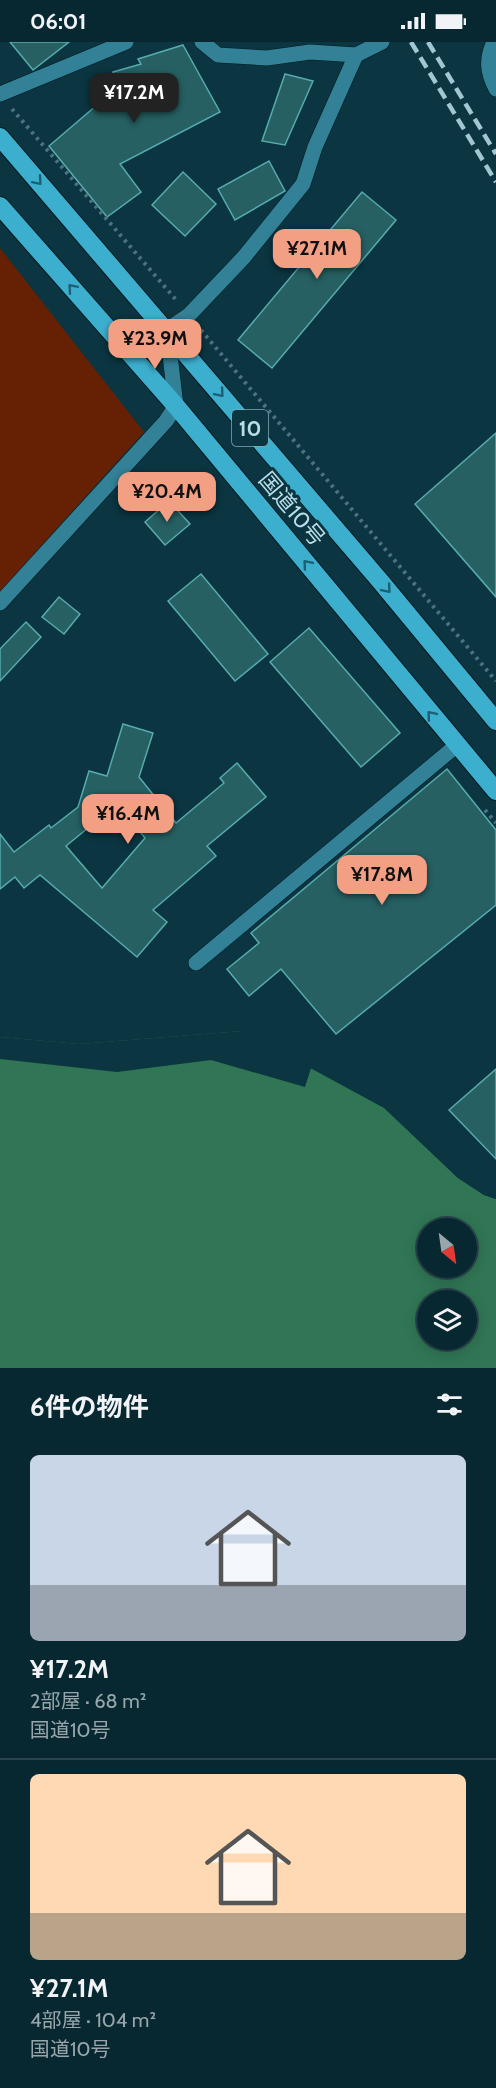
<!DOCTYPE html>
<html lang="ja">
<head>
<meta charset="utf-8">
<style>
  :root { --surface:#082831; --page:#113039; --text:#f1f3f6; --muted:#98a6ab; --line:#29444d; --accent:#f39f83 }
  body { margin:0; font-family:Cabin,"Noto Sans JP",sans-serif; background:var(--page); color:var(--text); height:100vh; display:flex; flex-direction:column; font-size:22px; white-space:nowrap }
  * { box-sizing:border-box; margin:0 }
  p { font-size:20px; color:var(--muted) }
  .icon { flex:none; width:33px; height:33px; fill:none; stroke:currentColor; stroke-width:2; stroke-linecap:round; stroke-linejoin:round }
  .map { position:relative; height:1326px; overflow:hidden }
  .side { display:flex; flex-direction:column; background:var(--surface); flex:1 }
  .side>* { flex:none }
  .needle { width:39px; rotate:151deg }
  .tools { position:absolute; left:417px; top:1176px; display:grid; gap:12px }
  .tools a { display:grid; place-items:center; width:60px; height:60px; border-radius:50%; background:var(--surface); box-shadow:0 3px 15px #0003,0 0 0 2px var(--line); font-size:30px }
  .price { position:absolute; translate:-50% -51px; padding:0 14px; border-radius:12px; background:var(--accent); color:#111; font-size:20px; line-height:39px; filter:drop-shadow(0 2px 3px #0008) }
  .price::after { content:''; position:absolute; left:50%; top:36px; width:18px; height:14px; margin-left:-9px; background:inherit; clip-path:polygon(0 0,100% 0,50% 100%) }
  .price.current { background:#222; color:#fff }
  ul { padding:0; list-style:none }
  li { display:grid; align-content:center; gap:12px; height:318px; padding:0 30px }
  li+li { border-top:2px solid var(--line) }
  li span { display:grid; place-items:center; height:186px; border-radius:9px; color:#555 }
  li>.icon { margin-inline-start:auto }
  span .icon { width:108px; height:108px; fill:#fffc; stroke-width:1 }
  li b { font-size:26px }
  h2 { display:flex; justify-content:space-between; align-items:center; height:72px; padding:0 30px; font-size:26px }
  .status { display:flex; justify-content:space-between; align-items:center; height:42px; padding:0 30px; background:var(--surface); direction:ltr }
  .status svg { height:16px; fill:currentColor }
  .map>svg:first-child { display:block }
  .green { fill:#662003 }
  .water { fill:#307654; fill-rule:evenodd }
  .pier { fill:#0a3541 }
  .building { fill:#266063; stroke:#56abaf; stroke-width:1.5; fill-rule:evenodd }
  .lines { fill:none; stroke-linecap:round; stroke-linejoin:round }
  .minor-casing { stroke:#031b22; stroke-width:16 }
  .highway-casing { stroke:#031b22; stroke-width:20 }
  .path { stroke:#4b737f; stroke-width:4; stroke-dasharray:3 4.5; stroke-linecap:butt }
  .minor { stroke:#328197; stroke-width:15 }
  .highway { stroke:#3dafce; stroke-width:18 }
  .rail { stroke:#a2c7d3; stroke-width:4.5; stroke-dasharray:12 6; stroke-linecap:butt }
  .oneway { stroke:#1c6072 }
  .labels { text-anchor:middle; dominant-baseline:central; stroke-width:6; stroke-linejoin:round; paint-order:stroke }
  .shield { fill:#0a3541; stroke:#84abb7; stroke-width:1.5 }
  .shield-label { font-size:21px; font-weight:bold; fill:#b9dde9 }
  .street-label { font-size:22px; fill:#b9dde9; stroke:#0a3541 }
</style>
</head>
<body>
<div class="status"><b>06:01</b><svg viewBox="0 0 49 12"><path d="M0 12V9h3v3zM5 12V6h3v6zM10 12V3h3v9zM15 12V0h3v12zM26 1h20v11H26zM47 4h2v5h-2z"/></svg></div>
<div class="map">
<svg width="496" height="1326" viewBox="0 0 496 1326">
  <rect width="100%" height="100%" fill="#0a3541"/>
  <polygon class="green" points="0,206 144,390 0,549"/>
  <path class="water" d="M 242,989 L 384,1066 L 458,1136 L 484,1153 L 496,1157 L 496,1326 L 0,1326 L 0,995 L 79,1002 ZM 428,1186 L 466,1186 L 466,1226 L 428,1226 ZM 428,1258 L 466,1258 L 466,1298 L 428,1298 Z"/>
  <g class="pier">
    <polygon points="242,989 256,993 312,1023 305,1045 211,1018 117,1030 0,1017 0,995 79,1002"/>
    <polygon points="394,1071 460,1134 486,1150 496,1153 496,1157 484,1153 458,1136 392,1073"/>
  </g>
  <g class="building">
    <polygon points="10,0 69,0 33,28"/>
    <polygon points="183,3 220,70 120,122 141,150 107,175 49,104 118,45 113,30 141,22 138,17"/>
    <polygon points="285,32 313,39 285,103 262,99"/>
    <polygon points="269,119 285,149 235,178 218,147"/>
    <polygon points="183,130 216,162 185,194 152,163"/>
    <polygon points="362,150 396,178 272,326 238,298"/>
    <polygon points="496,391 496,555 415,462"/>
    <polygon points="169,459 190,482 165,503 145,480"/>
    <polygon points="201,532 268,612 235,639 168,559"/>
    <polygon points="59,555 80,572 64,592 42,575"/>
    <polygon points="26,580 41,595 0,639 0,607"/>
    <polygon points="309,586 400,691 361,725 270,620"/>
    <path d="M 123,682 L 153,691 L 139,735 L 176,781 L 224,741 L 220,736 L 237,721 L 266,755 L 207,804 L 216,814 L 153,868 L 167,880 L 137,915 L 40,833 L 24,846 L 15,835 L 0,847 L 0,792 L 14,810 L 49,783 L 51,786 L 78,765 L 89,729 L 107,734 ZM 117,762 L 145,796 L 102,846 L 66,804 Z"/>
    <polygon points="447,727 496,788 496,863 336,992 281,927 249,954 227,927 259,901 251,891"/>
    <polygon points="496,1027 496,1117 449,1068"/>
  </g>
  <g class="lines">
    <g class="minor-casing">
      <g id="minor">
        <polyline points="202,0 218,13 267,16 310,10 356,13"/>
        <path d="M 494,0 C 486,17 487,30 496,47"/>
        <polyline points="0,52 126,0"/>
        <polyline points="0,561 166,379 176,364 167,288 189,273 244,215 303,142 315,105 356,13 382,0"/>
        <polyline points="196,921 457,703"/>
      </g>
    </g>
    <g class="highway-casing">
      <g id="highway">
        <polyline points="0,95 381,540 496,679"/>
        <polyline points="0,164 176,364 496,749"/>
      </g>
    </g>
    <g class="path">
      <polyline points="12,67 177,259"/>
      <polyline points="201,288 496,639"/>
      <polyline points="485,768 496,781"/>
    </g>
    <use href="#minor" class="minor"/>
    <use href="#highway" class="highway"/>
    <g class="rail">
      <polyline points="411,0 496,140"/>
      <polyline points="428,0 496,112"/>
    </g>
  </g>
  <defs><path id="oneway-chevron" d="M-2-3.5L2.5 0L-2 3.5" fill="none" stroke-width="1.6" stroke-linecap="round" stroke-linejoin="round" transform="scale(1.5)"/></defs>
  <g class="oneway">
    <use href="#oneway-chevron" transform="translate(38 139) rotate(49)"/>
    <use href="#oneway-chevron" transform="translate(72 246) rotate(-131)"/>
    <use href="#oneway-chevron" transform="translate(220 351) rotate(50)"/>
    <use href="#oneway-chevron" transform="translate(307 522) rotate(-130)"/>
    <use href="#oneway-chevron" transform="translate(387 547) rotate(50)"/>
    <use href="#oneway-chevron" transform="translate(431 673) rotate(-130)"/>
  </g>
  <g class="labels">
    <rect class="shield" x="232" y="368" width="36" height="36" rx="4.5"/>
    <g class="shield-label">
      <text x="250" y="386">10</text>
    </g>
    <g class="street-label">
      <text transform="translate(292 467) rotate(50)">国道10号</text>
    </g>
  </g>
</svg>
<div class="tools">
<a><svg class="needle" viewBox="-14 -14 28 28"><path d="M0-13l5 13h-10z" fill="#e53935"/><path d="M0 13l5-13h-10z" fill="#98a6ab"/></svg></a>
<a><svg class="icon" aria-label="layers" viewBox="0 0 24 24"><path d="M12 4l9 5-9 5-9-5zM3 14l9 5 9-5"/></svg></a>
</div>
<b class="price current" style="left:134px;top:82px">¥17.2M</b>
<b class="price" style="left:317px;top:238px">¥27.1M</b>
<b class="price" style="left:155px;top:328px">¥23.9M</b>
<b class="price" style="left:167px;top:481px">¥20.4M</b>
<b class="price" style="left:128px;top:803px">¥16.4M</b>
<b class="price" style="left:382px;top:864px">¥17.8M</b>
</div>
<section class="side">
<h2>6件の物件<svg class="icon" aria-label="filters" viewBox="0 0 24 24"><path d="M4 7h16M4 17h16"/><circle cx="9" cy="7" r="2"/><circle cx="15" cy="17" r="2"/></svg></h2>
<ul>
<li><span style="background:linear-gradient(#c9d6e8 70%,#9aa5b1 0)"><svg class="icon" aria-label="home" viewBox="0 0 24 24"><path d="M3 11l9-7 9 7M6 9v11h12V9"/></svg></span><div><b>¥17.2M</b><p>2部屋 · 68 m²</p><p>国道10号</p></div></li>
<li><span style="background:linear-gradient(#ffd9b3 75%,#b9a48a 0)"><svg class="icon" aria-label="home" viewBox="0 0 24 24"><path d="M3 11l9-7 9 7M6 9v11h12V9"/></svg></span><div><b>¥27.1M</b><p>4部屋 · 104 m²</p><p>国道10号</p></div></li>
</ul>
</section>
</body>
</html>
